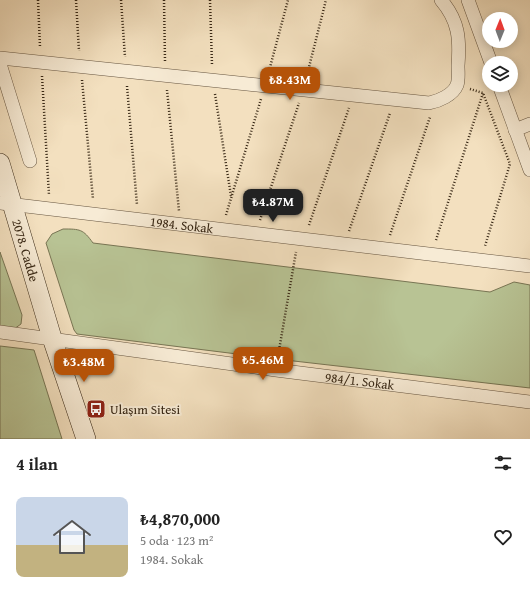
<!DOCTYPE html>
<html lang="tr">
<head>
<meta charset="utf-8">
<style>
  :root { --surface:#fff; --page:#f6f6f6; --text:#222; --muted:#767676; --accent:#b45309 }
  body { margin:0; font-family:"Gentium Book Plus",serif; background:var(--page); color:var(--text); height:100vh; display:flex; flex-direction:column; font-size:15px; white-space:nowrap }
  * { box-sizing:border-box; margin:0 }
  p { font-size:13px; color:var(--muted) }
  .icon { flex:none; width:22px; height:22px; fill:none; stroke:currentColor; stroke-width:2; stroke-linecap:round; stroke-linejoin:round }
  .map { position:relative; height:439px; overflow:hidden }
  .side { display:flex; flex-direction:column; background:var(--surface); flex:1 }
  .side>* { flex:none }
  .needle { width:26px; rotate:1deg }
  .tools { position:absolute; left:482px; top:12px; display:grid; gap:8px }
  .tools a { display:grid; place-items:center; width:36px; height:36px; border-radius:50%; background:var(--surface); box-shadow:0 2px 10px #0003; font-size:20px }
  .price { position:absolute; translate:-50% -34px; padding:0 9px; border-radius:8px; background:var(--accent); color:#fff; font-size:13px; line-height:26px; filter:drop-shadow(0 1px 2px #0008) }
  .price::after { content:''; position:absolute; left:50%; top:24px; width:12px; height:9px; margin-left:-6px; background:inherit; clip-path:polygon(0 0,100% 0,50% 100%) }
  .price.current { background:#222; color:#fff }
  ul { padding:0; list-style:none }
  li { display:flex; align-items:center; gap:12px; height:100px; padding:0 16px }
  li span { display:grid; place-items:center; flex:none; width:112px; height:80px; border-radius:8px; color:#555 }
  li>.icon { margin-inline-start:auto }
  span .icon { width:48px; height:48px; fill:#fffc; stroke-width:1 }
  li b { font-size:17px }
  h2 { display:flex; justify-content:space-between; align-items:center; height:48px; padding:0 16px; font-size:17px }
  .map>svg:first-child { display:block }
  .green { fill:#b8c394; stroke:#787554 }
  .lines { fill:none; stroke-linecap:round; stroke-linejoin:round }
  .street-casing { stroke:#665540; stroke-width:14 }
  .secondary-casing { stroke:#372715; stroke-width:20 }
  .path { stroke:#372715; stroke-width:2.5; stroke-dasharray:1 2; stroke-linecap:butt }
  .street { stroke:#f7ebd5; stroke-width:13 }
  .secondary { stroke:#f7ebd5; stroke-width:19 }
  .labels { text-anchor:middle; dominant-baseline:central; stroke-width:4; stroke-linejoin:round; paint-order:stroke }
  .street-label { font-size:13px; fill:#372715; stroke:#f7ebd5 }
  .poi-label { font-size:13px; fill:#372715; stroke:#f7ebd5; text-anchor:start }
</style>
</head>
<body>
<div class="map">
<svg width="530" height="439" viewBox="0 0 530 439">
  <rect width="100%" height="100%" fill="#f3e0bf"/>
  <filter id="stains"><feTurbulence type="fractalNoise" baseFrequency=".005" numOctaves="4"/><feColorMatrix values="0 0 0 0 .2 0 0 0 0 .09 0 0 0 0 .02 0 0 0 .5 -.17"/></filter>
  <radialGradient id="worn" r=".72"><stop offset=".6" stop-color="#630" stop-opacity="0"/><stop offset="1" stop-color="#630" stop-opacity=".3"/></radialGradient>
  <g class="green">
    <path d="M 63,229 C 80,229 83,229 93,243 L 490,292 L 514,282 L 530,285 L 530,388 L 285,360 L 77,334 L 74,330 L 46,243 L 52,234 Z"/>
    <polygon points="0,252 22,315 21,324 14,329 0,328"/>
    <polygon points="0,346 34,350 62,439 0,439"/>
  </g>
  <g class="lines">
    <g class="street-casing">
      <g id="street">
        <polyline points="468,0 491,63"/>
        <path d="M 0,58 L 429,103 C 439,101 453,95 457,85 C 459,80 458,71 458,66 C 460,39 459,21 441,0"/>
        <polyline points="0,64 30,161"/>
        <polyline points="499,85 530,170"/>
        <polyline points="515,130 530,124"/>
        <path id="s1" d="M 0,203 L 530,266"/>
        <path id="s2" d="M 0,332 L 276,370 L 530,402"/>
      </g>
    </g>
    <g class="secondary-casing">
      <g id="secondary">
        <path id="s3" d="M 0,163 L 52,338 L 86,439"/>
      </g>
    </g>
    <g class="path">
      <polyline points="38,0 40,47"/>
      <polyline points="76,0 79,51"/>
      <polyline points="121,0 125,57"/>
      <polyline points="164,0 165,61"/>
      <polyline points="210,0 212,65"/>
      <polyline points="269,71 288,0"/>
      <polyline points="307,75 326,0"/>
      <polyline points="42,76 49,195"/>
      <polyline points="82,80 93,199"/>
      <polyline points="127,86 137,205"/>
      <polyline points="470,89 483,93 510,164 485,246"/>
      <polyline points="167,90 179,211"/>
      <polyline points="215,94 231,196"/>
      <polyline points="226,215 261,99"/>
      <polyline points="260,220 299,103"/>
      <polyline points="309,225 349,108"/>
      <polyline points="349,231 390,113"/>
      <polyline points="390,235 430,117"/>
      <polyline points="436,240 483,93"/>
      <polyline points="278,356 296,252"/>
    </g>
    <use href="#street" class="street"/>
    <use href="#secondary" class="secondary"/>
  </g>
  <defs>
    <g id="bus-square" transform="scale(1)"><rect x="-9" y="-9" width="18" height="18" rx="4" fill="#8f2418" stroke="#f7ebd5"/><path d="M-5-6H5V4H4V6H2V4H-2V6H-4V4H-5ZM-3.5-4V0h7V-4ZM-3.5 1.2v1.5H-2V1.2ZM2 1.2v1.5H3.5V1.2Z" fill="#fff"/></g>
  </defs>
  <g fill-rule="evenodd">
    <use href="#bus-square" x="96" y="409"/>
  </g>
  <g class="labels">
    <g class="street-label">
      <text stroke="none"><textPath href="#s1" startOffset="183">1984. Sokak</textPath></text>
      <text stroke="none"><textPath href="#s3" startOffset="91">2078. Cadde</textPath></text>
      <text stroke="none"><textPath href="#s2" startOffset="363">984/1. Sokak</textPath></text>
    </g>
    <g class="poi-label">
      <text x="110" y="409">Ulaşım Sitesi</text>
    </g>
  </g>
  <rect width="100%" height="100%" filter="url(#stains)"/>
  <rect width="100%" height="100%" fill="url(#worn)"/>
</svg>
<div class="tools">
<a><svg class="needle" viewBox="-14 -14 28 28"><path d="M0-13l5 13h-10z" fill="#e53935"/><path d="M0 13l5-13h-10z" fill="#767676"/></svg></a>
<a><svg class="icon" aria-label="layers" viewBox="0 0 24 24"><path d="M12 4l9 5-9 5-9-5zM3 14l9 5 9-5"/></svg></a>
</div>
<b class="price" style="left:290px;top:101px">₺8.43M</b>
<b class="price current" style="left:273px;top:223px">₺4.87M</b>
<b class="price" style="left:263px;top:381px">₺5.46M</b>
<b class="price" style="left:84px;top:383px">₺3.48M</b>
</div>
<section class="side">
<h2>4 ilan<svg class="icon" aria-label="filters" viewBox="0 0 24 24"><path d="M4 7h16M4 17h16"/><circle cx="9" cy="7" r="2"/><circle cx="15" cy="17" r="2"/></svg></h2>
<ul>
<li><span style="background:linear-gradient(#c9d6e8 60%,#c2b280 0)"><svg class="icon" aria-label="home" viewBox="0 0 24 24"><path d="M3 11l9-7 9 7M6 9v11h12V9"/></svg></span><div><b>₺4,870,000</b><p>5 oda · 123 m²</p><p>1984. Sokak</p></div><svg class="icon" aria-label="heart" viewBox="0 0 24 24"><path d="M12 20l-8-8c-3-5 5-10 8-4 3-6 11-1 8 4z"/></svg></li>
</ul>
</section>
</body>
</html>
